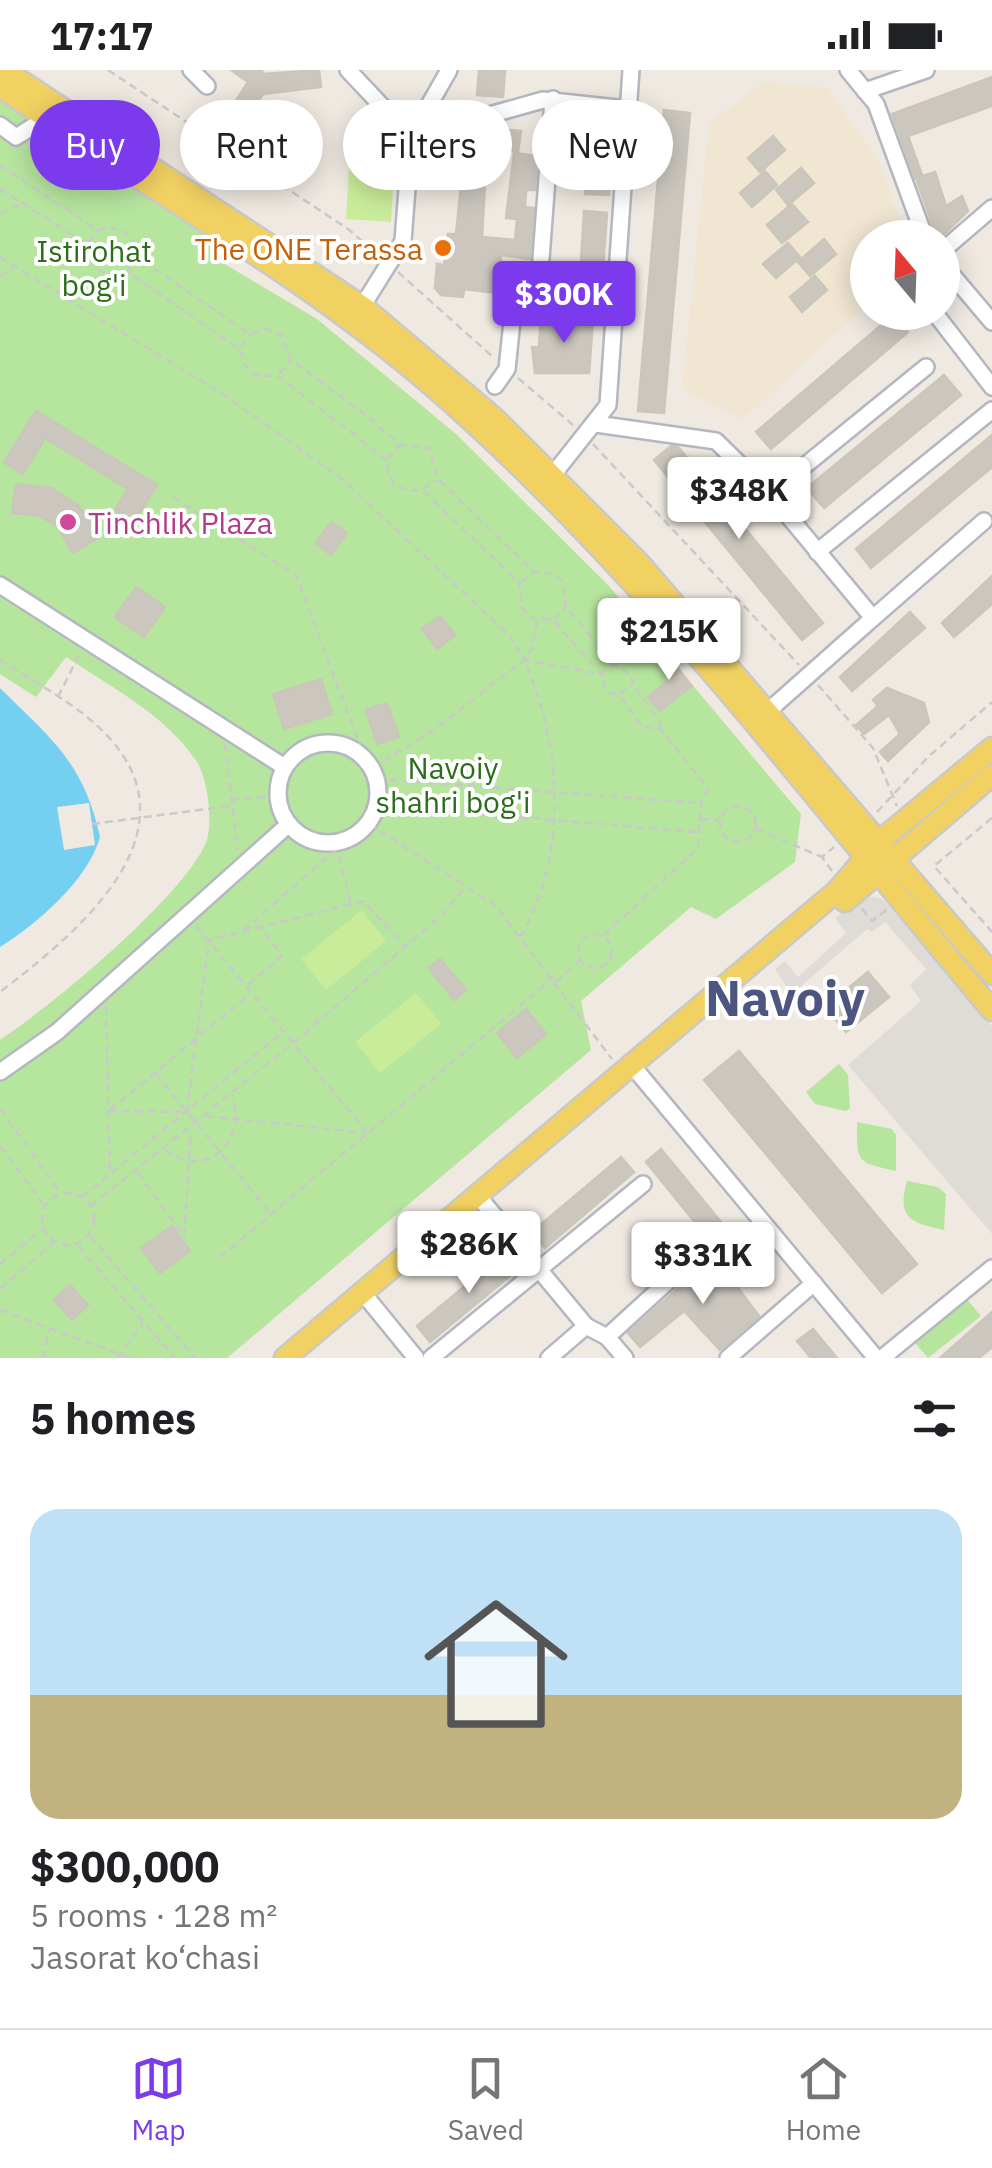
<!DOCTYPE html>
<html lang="en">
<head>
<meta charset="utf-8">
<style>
  :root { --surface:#fff; --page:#f6f6f6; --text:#202124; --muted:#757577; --line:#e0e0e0; --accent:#7c3aed }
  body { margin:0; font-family:"IBM Plex Sans",sans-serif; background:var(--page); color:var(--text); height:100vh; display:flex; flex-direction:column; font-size:38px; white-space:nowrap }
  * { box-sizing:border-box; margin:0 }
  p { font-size:32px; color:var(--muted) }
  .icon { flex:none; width:55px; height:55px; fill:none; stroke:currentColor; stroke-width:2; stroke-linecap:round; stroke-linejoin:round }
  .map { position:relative; height:1288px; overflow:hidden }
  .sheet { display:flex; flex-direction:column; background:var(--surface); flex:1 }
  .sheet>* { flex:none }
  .top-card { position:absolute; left:30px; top:30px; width:932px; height:90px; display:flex; gap:20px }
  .needle { width:65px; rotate:341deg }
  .fabs { position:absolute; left:850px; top:150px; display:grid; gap:20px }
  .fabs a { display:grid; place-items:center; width:110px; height:110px; border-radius:50%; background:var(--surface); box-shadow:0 5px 25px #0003; font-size:50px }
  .price { position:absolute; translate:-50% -85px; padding:0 22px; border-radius:10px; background:#fff; color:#222; font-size:32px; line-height:65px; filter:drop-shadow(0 2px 5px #0008) }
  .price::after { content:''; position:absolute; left:50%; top:60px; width:30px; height:22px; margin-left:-15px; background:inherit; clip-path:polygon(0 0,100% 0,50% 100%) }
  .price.active { background:var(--accent); color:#fff }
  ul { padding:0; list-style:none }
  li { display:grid; align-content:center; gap:20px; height:530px; padding:0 30px }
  li span { display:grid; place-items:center; height:310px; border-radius:30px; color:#555 }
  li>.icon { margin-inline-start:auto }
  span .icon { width:180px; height:180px; fill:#fffc; stroke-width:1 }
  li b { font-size:42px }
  h2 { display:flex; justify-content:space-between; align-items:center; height:120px; padding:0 30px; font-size:42px }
  .pill { padding:0 35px; border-radius:45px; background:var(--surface); box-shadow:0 5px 25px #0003; font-size:35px; line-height:90px }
  .pill.active { background:var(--accent); color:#fff }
  .status { display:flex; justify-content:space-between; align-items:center; height:70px; padding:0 50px; background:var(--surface); direction:ltr }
  .status svg { height:28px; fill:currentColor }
  .tabs { display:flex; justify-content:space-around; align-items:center; height:140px; border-top:2px solid var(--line); background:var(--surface); font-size:28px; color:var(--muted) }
  .tabs a { display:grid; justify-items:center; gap:5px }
  .tabs .active { color:var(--accent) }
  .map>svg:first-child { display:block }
  .education { fill:#f0e6d1 }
  .green { fill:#b6e59e }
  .pitch { fill:#c9ec9a }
  .plaza { fill:#dfdcd8 }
  .water { fill:#75cff0 }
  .pier { fill:#efe9e1 }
  .building { fill:#cbc7bf; stroke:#cbc5ba; stroke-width:2.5 }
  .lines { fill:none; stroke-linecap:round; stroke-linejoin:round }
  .minor-casing { stroke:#b4b7c1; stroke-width:20 }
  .major-casing { stroke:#c9c9c9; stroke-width:25 }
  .path { stroke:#c9c9c9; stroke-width:2.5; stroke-dasharray:8 5; stroke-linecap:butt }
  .minor { stroke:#fff; stroke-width:15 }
  .major { stroke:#f2d163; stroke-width:20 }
  .food-dot { fill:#e8710a; stroke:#fff; stroke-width:4 }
  .hotel-dot { fill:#d1479c; stroke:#fff; stroke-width:4 }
  .labels { text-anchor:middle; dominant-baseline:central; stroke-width:8; stroke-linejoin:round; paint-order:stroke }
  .food-label { font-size:30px; fill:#c56008; stroke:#fff; text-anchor:end }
  .park-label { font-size:30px; fill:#2c6e1b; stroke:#fff }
  .hotel-label { font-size:30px; fill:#b23c85; stroke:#fff; text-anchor:start }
  .town-label { font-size:50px; font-weight:bold; fill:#4d5680; stroke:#fff }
</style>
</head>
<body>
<div class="status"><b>17:17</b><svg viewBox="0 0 49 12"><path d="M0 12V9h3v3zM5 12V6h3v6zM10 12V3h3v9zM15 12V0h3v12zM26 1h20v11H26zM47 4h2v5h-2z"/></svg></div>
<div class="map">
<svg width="992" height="1288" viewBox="0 0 992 1288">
  <rect width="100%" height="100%" fill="#efe9e1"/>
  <polygon class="education" points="764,11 827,18 880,93 905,167 868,168 867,235 743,349 682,319 709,54"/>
  <g class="green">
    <path d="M 0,22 L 234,175 L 223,193 L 317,249 L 456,364 L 609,516 L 801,744 L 795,792 L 716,849 L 691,837 L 581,931 L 591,980 L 227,1288 L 0,1288 L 0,970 C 53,935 179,830 205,775 C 214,757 208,709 197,692 C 166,645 111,617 66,587 L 36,627 L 0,604 Z"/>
    <polygon points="839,994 848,1005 850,1038 846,1041 815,1034 806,1022"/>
    <path d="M 857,1052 L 892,1059 L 896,1065 L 896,1101 C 856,1092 857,1093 857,1052 Z"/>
    <path d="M 907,1111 L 938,1117 L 946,1124 L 944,1160 C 912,1153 896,1149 907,1111 Z"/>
    <polygon points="964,1226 981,1246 928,1288 912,1269"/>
  </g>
  <g class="pitch">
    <polygon points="350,81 395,83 391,152 346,149"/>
    <polygon points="362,840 386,871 326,920 301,889"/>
    <polygon points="416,923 441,954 380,1003 355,972"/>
  </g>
  <polygon class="plaza" points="875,827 884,830 992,956 992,1164 848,995 921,931 910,915 926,899 885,852 872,862 867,859 792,924 775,899 785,891 798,907 846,863 835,848 861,828"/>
  <path class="water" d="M 0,618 C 52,670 83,691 100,767 C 88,810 37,854 0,877 Z"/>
  <polygon class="pier" points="89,733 95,775 64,780 57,737"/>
  <g class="building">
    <polygon points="231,0 262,0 263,4 319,0 321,17 263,24 232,71 216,62 248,12"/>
    <polygon points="479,0 505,0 503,27 477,25"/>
    <polygon points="992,7 992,36 908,66 922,105 915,108 892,44"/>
    <polygon points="664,40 690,43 664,343 638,341"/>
    <polygon points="489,58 521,61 518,82 487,79"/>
    <polygon points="589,60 614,61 609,125 585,124"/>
    <polygon points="773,66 785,80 760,102 748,88"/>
    <polygon points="465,77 487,79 482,167 515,170 517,149 506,148 514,83 537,86 535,120 526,120 525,137 534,138 530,189 501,185 498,223 464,219 463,227 441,225 435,218 437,194 444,195 448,164 456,164"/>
    <polygon points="801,98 814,113 788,135 776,120"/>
    <polygon points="765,101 777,115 752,137 740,123"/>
    <polygon points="935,102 946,136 962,126 968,141 941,167 935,162 916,108"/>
    <polygon points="792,134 808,152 782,173 767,155"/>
    <polygon points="584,141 607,143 601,227 579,225"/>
    <polygon points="824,169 836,184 810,206 798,192"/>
    <polygon points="788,173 800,187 776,208 763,194"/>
    <polygon points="815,206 827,220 802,242 790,227"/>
    <polygon points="893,245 908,262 771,379 756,362"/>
    <polygon points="541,246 593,250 589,303 535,303 532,277 539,277"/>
    <polygon points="944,305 961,325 824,438 807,418"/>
    <polygon points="36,341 157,415 125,467 106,455 128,419 45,368 23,404 4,392"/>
    <polygon points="992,365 992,397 871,498 856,479"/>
    <polygon points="671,376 678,377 823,553 802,570 654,390"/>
    <polygon points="16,414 52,418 80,437 98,468 73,483 58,457 40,446 12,443"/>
    <polygon points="331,452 347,463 331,485 316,473"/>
    <polygon points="992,506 992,534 954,567 942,553"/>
    <polygon points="136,517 165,537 144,567 115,547"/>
    <polygon points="910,542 925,558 852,621 840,607"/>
    <polygon points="440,546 455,565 437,579 422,559"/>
    <polygon points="664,581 692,616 660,641 648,627 670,609 654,589"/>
    <polygon points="321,609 332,644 284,659 273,624"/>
    <polygon points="887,618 924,633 929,652 888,691 880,682 900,664 889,645 864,664 856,655 878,636 873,630"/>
    <polygon points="387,633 399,667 377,674 366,640"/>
    <polygon points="440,889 466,920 454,930 429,898"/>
    <polygon points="868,902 889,927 846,962 825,937"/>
    <polygon points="526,939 546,964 517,988 497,963"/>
    <polygon points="739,981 917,1194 882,1223 704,1010"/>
    <polygon points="661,1079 734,1168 719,1182 646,1092"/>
    <polygon points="621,1087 634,1102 545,1178 532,1162"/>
    <polygon points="172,1156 190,1181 160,1203 141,1178"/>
    <polygon points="508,1180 522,1196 430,1272 417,1256"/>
    <polygon points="714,1186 759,1246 720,1280 684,1241 640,1277 628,1263"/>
    <polygon points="70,1215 88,1235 72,1250 54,1230"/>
    <polygon points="992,1242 992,1277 979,1288 940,1288"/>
    <polygon points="813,1259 837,1288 811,1288 797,1271"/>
  </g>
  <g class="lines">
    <g class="minor-casing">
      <g id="minor">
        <polyline points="191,0 207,16"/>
        <polyline points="348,0 411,67"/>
        <polyline points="848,0 876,34 925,168"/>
        <polyline points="865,21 926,0"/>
        <polyline points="0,55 16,67 51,45"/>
        <polyline points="411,67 543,30 627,39"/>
        <polyline points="942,181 992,138"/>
        <polyline points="942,193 992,252"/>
        <polyline points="934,242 992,317"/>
        <polyline points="358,243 403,171 411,67 449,0"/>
        <polyline points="495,316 507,299 513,242 540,202 553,29"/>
        <polyline points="596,354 716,371 770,424 873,548 767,642"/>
        <polyline points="548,411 608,335 631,0"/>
        <polyline points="770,424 926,297"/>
        <polyline points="817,482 992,340"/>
        <polyline points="0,515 283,696"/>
        <polyline points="873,548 984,451"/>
        <circle cx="328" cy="723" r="50"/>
        <polyline points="630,993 876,1288"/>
        <polyline points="0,1002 57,962 289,754"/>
        <polyline points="478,1126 586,1256"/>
        <polyline points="363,1223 416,1288"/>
        <polyline points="607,1267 625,1288"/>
        <polyline points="431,1288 643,1114"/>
        <polyline points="549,1288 586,1256 607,1267 701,1181"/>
        <polyline points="728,1288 814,1213"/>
        <polyline points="882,1288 992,1198"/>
      </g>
    </g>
    <g class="major-casing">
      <g id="major">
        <polyline points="4,0 363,237 494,348 638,492 992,904"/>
        <path d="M 0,16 C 144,117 301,202 434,317 C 644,499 813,728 992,940"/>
        <polyline points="845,831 992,705"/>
        <polyline points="285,1288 837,821 880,771 992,678"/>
      </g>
    </g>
    <g class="path">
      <polyline points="108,0 348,159 377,184"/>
      <path d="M 0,95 L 98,160 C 121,154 135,163 137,187 L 250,264 L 266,259 L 281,265 L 291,290 L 361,341 L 400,375 L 429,378 L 438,409 L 534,502 L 551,503 L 563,512 L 566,537 L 615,595 L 631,605 C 635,627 657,637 661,660"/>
      <path d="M 0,119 L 87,174 C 91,198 103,209 127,202 L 240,279 L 244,294 L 254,305 L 278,306 L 387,390 C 386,412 400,423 422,420 L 519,512 L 522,538 L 532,548 L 553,550 L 601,604 L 606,621 L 619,625 L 642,656 L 661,660 L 708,718 L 701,733 L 698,778 L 603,866"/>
      <polyline points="0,143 19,135"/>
      <polyline points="88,173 98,160"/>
      <polyline points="0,187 224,325 341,408 510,566 524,590"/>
      <polyline points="128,200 137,187"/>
      <polyline points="398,202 493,287"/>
      <polyline points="0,207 15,197"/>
      <polyline points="241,277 250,264"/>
      <polyline points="279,304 290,291"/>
      <polyline points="518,308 573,355"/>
      <polyline points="593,374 799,595"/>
      <polyline points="388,389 399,376"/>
      <polyline points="423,419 437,410"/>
      <polyline points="173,427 296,505 365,689"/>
      <polyline points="521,512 534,502"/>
      <polyline points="554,549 566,537"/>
      <path d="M 0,590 C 37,614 83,637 112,671 C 196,768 72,867 0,922"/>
      <polyline points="818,615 873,678 897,736"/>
      <polyline points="620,624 632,614"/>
      <polyline points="58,627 81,581"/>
      <polyline points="225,674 238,780"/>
      <polyline points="372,698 431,662 524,590 532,578 537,551"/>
      <polyline points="377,709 700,733"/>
      <polyline points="231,730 278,726"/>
      <polyline points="377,735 697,762"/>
      <circle cx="738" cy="754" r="18"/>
      <polyline points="877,742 928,687 992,632"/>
      <polyline points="992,748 934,796 992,862"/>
      <polyline points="701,749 718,750"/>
      <polyline points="92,754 230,736"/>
      <polyline points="369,754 495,835 612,989"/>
      <polyline points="757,759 822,787"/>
      <polyline points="336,773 351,834"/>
      <polyline points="832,801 822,787 834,777"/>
      <polyline points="862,839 872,851 889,838"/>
      <polyline points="196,856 367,1062"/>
      <polyline points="243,861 338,778"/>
      <circle cx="595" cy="881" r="17"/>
      <path d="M 520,867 C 569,785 562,675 524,590 L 601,604 L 613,595"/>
      <polyline points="556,912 580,891"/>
      <polyline points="248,915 282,886 261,857"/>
      <polyline points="106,936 110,1103"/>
      <polyline points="156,1004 271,1144"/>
      <polyline points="0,1039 61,1123"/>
      <polyline points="110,1040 250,924"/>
      <polyline points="109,1041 187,1042 209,870 363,831 405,876"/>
      <polyline points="206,1046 366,1063"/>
      <polyline points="0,1076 44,1135"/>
      <path d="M 166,1080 C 206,1112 248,1070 232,1025"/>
      <polyline points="138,1103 184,1166 191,1061"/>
      <circle cx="68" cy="1149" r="26"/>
      <polyline points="82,1127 282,963"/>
      <polyline points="91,1136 293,973 443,844 466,816"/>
      <polyline points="90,1166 195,1288"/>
      <polyline points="78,1176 175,1288"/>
      <polyline points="220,1187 553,908"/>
      <polyline points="0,1194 42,1159"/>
      <polyline points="0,1219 54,1172"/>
      <polyline points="0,1240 130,1288"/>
      <polyline points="43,1288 49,1260"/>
      <polyline points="118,1288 143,1252"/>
    </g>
    <use href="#minor" class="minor"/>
    <use href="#major" class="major"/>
  </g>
  <circle class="food-dot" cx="443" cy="178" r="10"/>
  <circle class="hotel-dot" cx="68" cy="452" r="10"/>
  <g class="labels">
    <g class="food-label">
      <text x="423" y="178">The ONE Terassa</text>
    </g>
    <g class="park-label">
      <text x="94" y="180">Istirohat<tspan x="94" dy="34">bog'i</tspan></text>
      <text x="453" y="697">Navoiy<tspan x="453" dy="34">shahri bog'i</tspan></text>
    </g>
    <g class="hotel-label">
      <text x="88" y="452">Tinchlik Plaza</text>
    </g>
    <g class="town-label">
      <text x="785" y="927">Navoiy</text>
    </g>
  </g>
</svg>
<div class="fabs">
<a><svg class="needle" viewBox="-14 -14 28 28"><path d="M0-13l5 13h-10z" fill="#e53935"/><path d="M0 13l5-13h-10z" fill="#757577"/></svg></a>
</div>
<b class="price active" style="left:564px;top:276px">$300K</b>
<b class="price" style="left:739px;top:472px">$348K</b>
<b class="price" style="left:669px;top:613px">$215K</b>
<b class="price" style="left:469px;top:1226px">$286K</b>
<b class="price" style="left:703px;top:1237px">$331K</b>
<div class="top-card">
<a class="pill active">Buy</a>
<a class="pill">Rent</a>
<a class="pill">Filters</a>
<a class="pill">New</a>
</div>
</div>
<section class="sheet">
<h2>5 homes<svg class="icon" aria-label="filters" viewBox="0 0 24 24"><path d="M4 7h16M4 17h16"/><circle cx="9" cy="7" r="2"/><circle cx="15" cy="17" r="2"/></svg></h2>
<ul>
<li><span style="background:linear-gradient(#bfe0f5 60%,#c2b280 0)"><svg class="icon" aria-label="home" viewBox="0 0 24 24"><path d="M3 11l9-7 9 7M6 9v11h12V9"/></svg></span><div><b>$300,000</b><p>5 rooms · 128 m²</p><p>Jasorat ko‘chasi</p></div></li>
</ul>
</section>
<nav class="tabs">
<a class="active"><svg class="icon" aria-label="map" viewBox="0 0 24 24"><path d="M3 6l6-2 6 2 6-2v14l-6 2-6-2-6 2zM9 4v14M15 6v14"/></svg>Map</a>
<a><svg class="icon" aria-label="saved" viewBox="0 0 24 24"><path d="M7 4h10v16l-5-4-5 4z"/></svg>Saved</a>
<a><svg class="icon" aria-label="home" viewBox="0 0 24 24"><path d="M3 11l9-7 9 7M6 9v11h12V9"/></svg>Home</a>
</nav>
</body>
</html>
